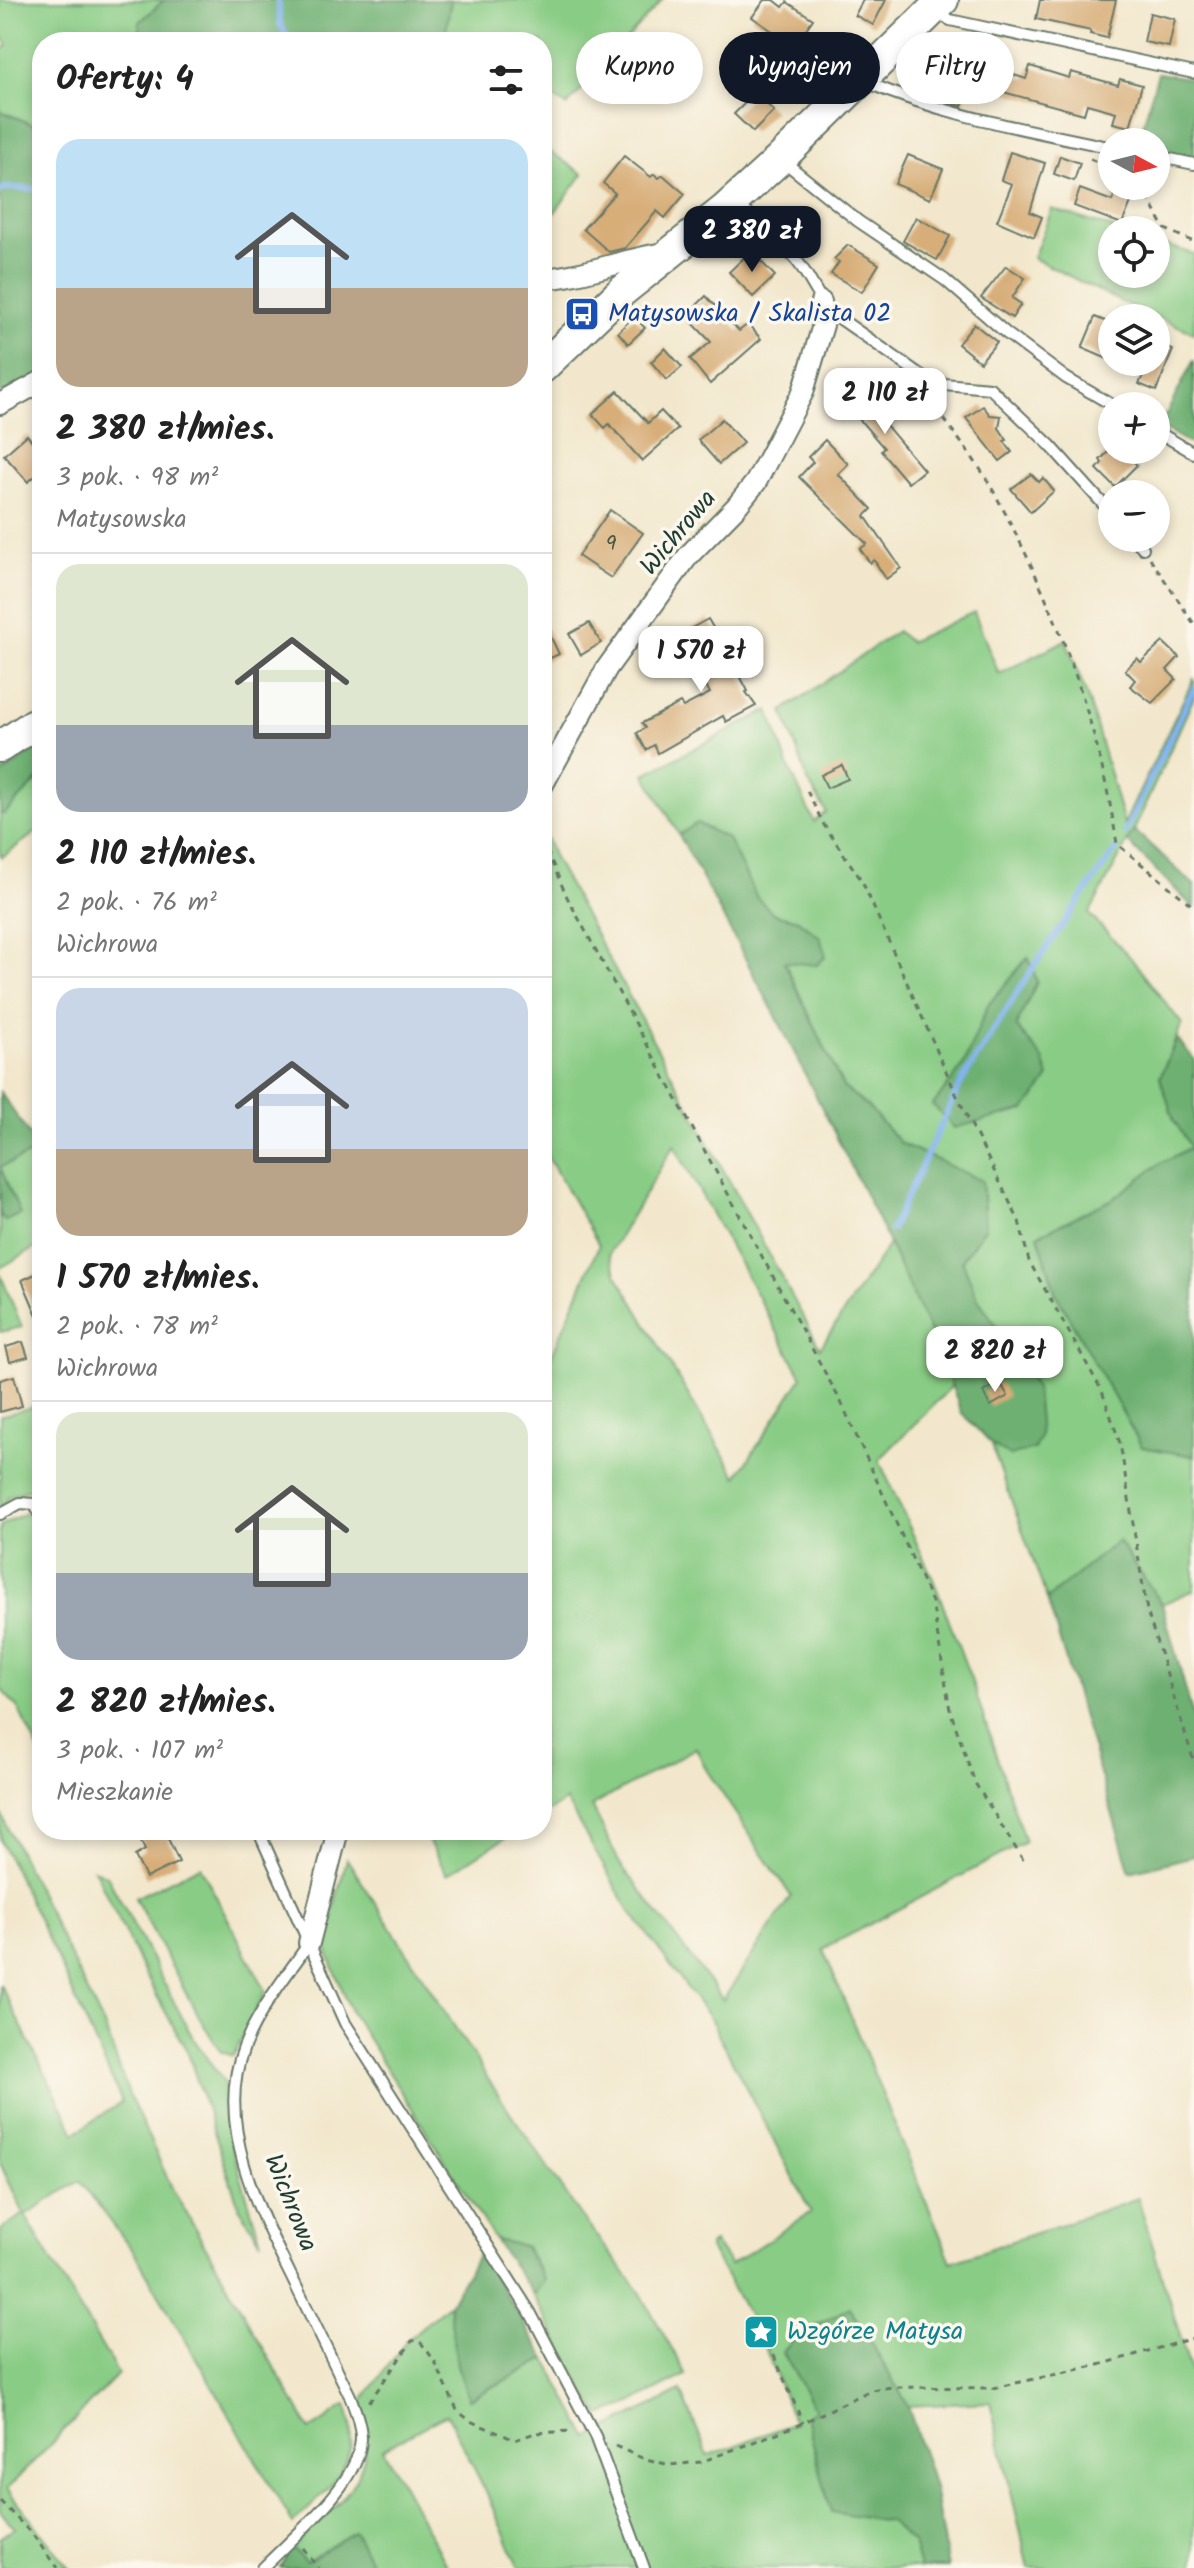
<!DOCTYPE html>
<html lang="pl">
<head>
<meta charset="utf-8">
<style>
  :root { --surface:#fff; --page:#f2f2f2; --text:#222; --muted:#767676; --line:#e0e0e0; --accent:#111827 }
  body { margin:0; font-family:Kalam,sans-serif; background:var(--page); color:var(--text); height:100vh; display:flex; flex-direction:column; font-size:30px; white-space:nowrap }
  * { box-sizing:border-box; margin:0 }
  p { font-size:26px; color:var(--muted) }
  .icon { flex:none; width:44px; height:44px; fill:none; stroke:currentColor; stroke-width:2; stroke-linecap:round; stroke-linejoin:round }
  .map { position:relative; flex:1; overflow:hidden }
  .panel { position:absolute; left:32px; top:32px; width:520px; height:1808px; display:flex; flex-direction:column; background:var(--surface); border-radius:32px; box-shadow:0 4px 12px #0003 }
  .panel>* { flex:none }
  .guide { position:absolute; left:576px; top:32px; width:498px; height:72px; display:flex; gap:16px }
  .needle { width:52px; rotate:97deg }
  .controls { position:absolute; left:1098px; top:128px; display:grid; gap:16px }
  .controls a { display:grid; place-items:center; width:72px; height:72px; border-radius:50%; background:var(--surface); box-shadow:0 4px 12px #0003; font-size:40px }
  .price { position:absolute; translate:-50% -68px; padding:0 18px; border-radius:16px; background:#fff; color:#222; font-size:26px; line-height:52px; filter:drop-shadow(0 2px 4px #0008) }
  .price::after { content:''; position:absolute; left:50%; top:48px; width:24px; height:18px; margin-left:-12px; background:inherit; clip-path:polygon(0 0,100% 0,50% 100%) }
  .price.on { background:var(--accent); color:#fff }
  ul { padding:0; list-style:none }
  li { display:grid; align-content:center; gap:16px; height:424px; padding:0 24px }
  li+li { border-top:2px solid var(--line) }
  li span { display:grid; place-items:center; height:248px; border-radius:24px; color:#555 }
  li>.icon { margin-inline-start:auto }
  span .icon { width:144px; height:144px; fill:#fffc; stroke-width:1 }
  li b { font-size:34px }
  h2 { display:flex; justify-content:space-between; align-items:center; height:96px; padding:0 24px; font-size:34px }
  .pill { padding:0 28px; border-radius:36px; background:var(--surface); box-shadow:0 4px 12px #0003; font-size:28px; line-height:72px }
  .pill.on { background:var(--accent); color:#fff }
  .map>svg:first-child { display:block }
  .green { fill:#89cc85; stroke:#54845c; stroke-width:2; fill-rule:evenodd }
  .forest { fill:#6eb072; stroke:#467653; stroke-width:2 }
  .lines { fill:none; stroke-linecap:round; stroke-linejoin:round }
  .stream { stroke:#83b3ee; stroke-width:6 }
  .building { fill:#d7ad78 }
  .lane-casing { stroke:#697869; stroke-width:14 }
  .street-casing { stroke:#697869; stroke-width:24 }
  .secondary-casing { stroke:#697869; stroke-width:34 }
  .path { stroke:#697869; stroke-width:3; stroke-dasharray:6 6; stroke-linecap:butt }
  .lane { stroke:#fff; stroke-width:10 }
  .street { stroke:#fff; stroke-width:20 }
  .secondary { stroke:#fff; stroke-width:30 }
  .labels { text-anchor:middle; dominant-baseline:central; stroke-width:7; stroke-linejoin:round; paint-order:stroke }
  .number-label { font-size:22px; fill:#4d5945 }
  .transit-label { font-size:26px; fill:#164399; stroke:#fbf7ec; text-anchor:start }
  .street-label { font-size:26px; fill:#1f3d34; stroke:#fbf7ec }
  .culture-label { font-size:26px; fill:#0d838f; stroke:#fbf7ec; text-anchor:start }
</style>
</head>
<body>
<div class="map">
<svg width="1194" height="2568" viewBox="0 0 1194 2568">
  <rect width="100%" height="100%" fill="#fbf7ec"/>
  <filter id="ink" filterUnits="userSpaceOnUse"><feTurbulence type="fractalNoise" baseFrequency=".0125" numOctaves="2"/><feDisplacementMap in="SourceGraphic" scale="16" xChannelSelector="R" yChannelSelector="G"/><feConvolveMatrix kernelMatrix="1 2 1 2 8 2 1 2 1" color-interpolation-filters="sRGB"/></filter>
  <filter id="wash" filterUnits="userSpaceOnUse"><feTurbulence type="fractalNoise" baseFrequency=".006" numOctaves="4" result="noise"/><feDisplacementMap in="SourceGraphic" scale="32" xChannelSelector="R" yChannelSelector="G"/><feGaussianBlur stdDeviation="1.8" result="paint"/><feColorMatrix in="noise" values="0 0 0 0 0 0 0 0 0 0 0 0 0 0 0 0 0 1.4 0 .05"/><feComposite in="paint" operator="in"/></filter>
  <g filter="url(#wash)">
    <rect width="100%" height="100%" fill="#f2e7cc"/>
    <g class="green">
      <polygon points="0,0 164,0 140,22 139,42 42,42 42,128 0,111 0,52 8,45 0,34"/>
      <polygon points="451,0 662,0 567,106 542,91 542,42 444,42"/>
      <polygon points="542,146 583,174 552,216 542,209"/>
      <polygon points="1052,209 1117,230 1112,230 1112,274 1156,274 1156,242 1194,254 1194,333 1115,299 1033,258"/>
      <path d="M 974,612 L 999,674 L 1066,640 L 1090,704 L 1124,824 L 1194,678 L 1194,697 L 1134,830 L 1089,914 L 1130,957 L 1182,1024 L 1160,1077 L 1174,1120 L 1191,1148 L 1162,1162 L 1113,1199 L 1038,1235 L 1056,1294 L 1142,1447 L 1194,1456 L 1194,1590 L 1162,1604 L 1118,1541 L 1047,1599 L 991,1444 L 1010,1456 L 1036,1388 L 1011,1346 L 977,1298 L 962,1260 L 985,1228 L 982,1181 L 900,1143 L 868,1107 L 843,1087 L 784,961 L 798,920 L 774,914 L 757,898 L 728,839 L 697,823 L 679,835 L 645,774 L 769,710 L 787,763 L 814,822 L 826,812 L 808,781 L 783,711 L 897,631 L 909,642 ZM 1029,958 L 1037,982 L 1016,1026 L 1043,1059 L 933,1105 L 963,1066 L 988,1005 Z"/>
      <polygon points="42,776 42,828 2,857 0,853 0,814 4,814"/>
      <path d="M 542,827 L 554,858 L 820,1348 L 889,1244 L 942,1358 L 952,1386 L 879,1460 L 933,1579 L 971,1679 L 1025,1842 L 823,1949 L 951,2262 L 1138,2198 L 1194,2382 L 1194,2568 L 1029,2568 L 990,2402 L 908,2406 L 850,2308 L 783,2353 L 816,2411 L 806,2417 L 831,2511 L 889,2522 L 913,2543 L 920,2568 L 519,2568 L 485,2490 L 447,2414 L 383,2449 L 448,2568 L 374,2568 L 354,2532 L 305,2562 L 291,2547 C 338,2506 383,2472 361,2403 L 408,2339 L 449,2304 L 457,2365 L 469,2399 L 546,2359 L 588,2438 L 681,2391 L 708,2456 L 794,2423 L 761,2337 L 709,2247 L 714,2242 L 730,2265 L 811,2212 L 711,2020 L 628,1908 L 566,1801 L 542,1815 L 542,1378 L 599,1245 L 542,1147 ZM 674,1145 L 802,1377 L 737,1477 L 617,1275 L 609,1254 ZM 696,1748 L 707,1771 L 791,1896 L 723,2000 L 619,1862 L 592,1806 Z"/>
      <polygon points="42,1149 42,1244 0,1268 0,1214 5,1221 20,1214 0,1167"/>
      <polygon points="0,1273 22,1327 0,1332"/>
      <polygon points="42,1404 42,1484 8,1497 6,1504 0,1507 0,1416"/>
      <polygon points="27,1512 42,1541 42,1758 18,1708 0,1688 0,1526"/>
      <path d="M 0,1812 L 104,2026 L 130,2097 L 172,2188 L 310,2430 L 346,2405 C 367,2460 328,2489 293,2524 L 134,2252 L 80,2181 L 25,2215 L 118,2374 L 7,2489 L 69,2568 L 0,2568 L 0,2538 L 15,2528 L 0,2511 L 0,2230 L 24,2214 L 0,2163 L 0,1984 L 75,2133 L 122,2102 L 57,1958 L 0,1840 Z"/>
      <polygon points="422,1830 518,1830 447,1874"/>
      <polygon points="347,1859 497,2093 581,2216 640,2292 686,2375 623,2407 600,2415 590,2401 533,2295 544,2280 525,2246 495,2240 351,2012 324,1943"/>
      <polygon points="200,1866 266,1991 233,2056 221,2052 197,2014 135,1898"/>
      <polygon points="94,1869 108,1877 193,2038 224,2082 230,2141 261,2242 239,2207 188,2053 146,1976"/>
    </g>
    <g class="forest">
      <polygon points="164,0 451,0 444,42 139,42 140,22"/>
      <polygon points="1158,73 1194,79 1194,159 1156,151 1156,142 1138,142"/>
      <polygon points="0,111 42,128 42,390 0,393"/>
      <polygon points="1194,360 1194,446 1160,426"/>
      <polygon points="42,745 42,776 4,814 0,814 0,775"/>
      <polygon points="697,823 728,839 757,898 774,914 798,920 820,937 826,956 817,965 784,962 843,1087 868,1107 900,1143 982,1181 985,1228 962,1260 977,1298 1011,1346 1036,1388 1040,1436 1034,1449 1010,1456 991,1444 961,1412 942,1358 878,1220 776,1016 679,835"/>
      <polygon points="1134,830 1194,885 1194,908 1127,841"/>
      <polygon points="1028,957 1037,982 1016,1026 1043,1059 1049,1077 1025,1110 954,1128 933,1105 963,1066 988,1005"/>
      <polygon points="1177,1039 1194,1059 1194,1456 1142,1447 1056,1294 1038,1235 1113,1199 1162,1162 1191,1148 1174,1120 1160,1077"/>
      <polygon points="0,1092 40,1150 0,1167 20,1214 5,1221 0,1214"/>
      <polygon points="1118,1541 1162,1604 1194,1720 1194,1856 1130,1872 1047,1599"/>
      <polygon points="495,2240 524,2246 544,2281 533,2295"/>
      <polygon points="479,2253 546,2359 469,2399 457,2365 449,2304"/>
      <polygon points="850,2307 908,2406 934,2487 948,2568 920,2568 913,2543 889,2522 831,2512 806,2416 815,2410 783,2352 798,2335"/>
      <polygon points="354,2532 374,2568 280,2568 291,2547 306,2562"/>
    </g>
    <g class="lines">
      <g class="stream">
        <polyline points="278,0 280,24 290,42"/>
        <polyline points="0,191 4,188 42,189"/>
        <polyline points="1125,832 1194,688"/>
        <polyline points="891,1230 962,1081 1034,966 1116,849"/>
      </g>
    </g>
    <g id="blocks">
      <g class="building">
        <polygon points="765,0 774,0 783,7 787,2 813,19 794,46 752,17"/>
        <polygon points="863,0 886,0 873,25 855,15"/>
        <polygon points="1040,0 1116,0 1107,38 1090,34 1091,31 1036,19"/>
        <polygon points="1150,13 1175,19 1169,47 1144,42"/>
        <polygon points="948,66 967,72 964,80 971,82 962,106 936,99"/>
        <polygon points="1030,66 1069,78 1071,72 1118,85 1120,79 1142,85 1130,127 1113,123 1116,112 1087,104 1084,114 996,90 1002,71 1026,79"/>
        <polygon points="785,67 808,82 799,96 776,81"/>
        <polygon points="755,93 774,111 753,132 734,114"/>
        <polygon points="1010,152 1045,163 1030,212 1042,217 1034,237 997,221 1012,184 1001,180"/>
        <polygon points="908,155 943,169 930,199 895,184"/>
        <polygon points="624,156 651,177 654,174 659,178 663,175 685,194 665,218 657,211 625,248 609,252 583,229 615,193 603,183"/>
        <polygon points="1060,156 1080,163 1074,181 1054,174"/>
        <polygon points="1118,186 1136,190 1122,224 1074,206 1080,189 1112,201"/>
        <polygon points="916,217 950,236 937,260 903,241"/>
        <polygon points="848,245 879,264 862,292 831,274 839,262 834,259"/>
        <polygon points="751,251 775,276 753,297 729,272"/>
        <polygon points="1006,266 1025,278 1012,298 1021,304 1012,318 981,298"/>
        <polygon points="706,296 739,331 748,324 761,339 710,384 690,359 711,342 686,316"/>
        <polygon points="634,316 645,328 628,344 618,332"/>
        <polygon points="1095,317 1112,324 1112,361 1082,348"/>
        <polygon points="974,324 997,342 980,362 958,344"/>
        <polygon points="1156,344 1173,350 1156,391 1139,384 1149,362 1156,362"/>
        <polygon points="665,348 682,367 667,380 651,362"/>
        <polygon points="864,390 889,419 884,423 924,470 908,483 881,451 884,448 847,405"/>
        <polygon points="618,391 648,423 661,411 678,429 642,461 609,424 605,428 592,414"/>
        <polygon points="983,406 990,415 1001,416 999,428 1007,440 1004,441 1012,452 1000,461 966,418"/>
        <polygon points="722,419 743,443 719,464 698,440"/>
        <polygon points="27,435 42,453 42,470 28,482 4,455"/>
        <polygon points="825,440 848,464 838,474 872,509 865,516 901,568 886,579 874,560 870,563 860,549 867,544 799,477 813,462 808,457"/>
        <polygon points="1110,450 1140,450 1131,459 1137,465 1115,487 1097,469 1102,463 1100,460"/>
        <polygon points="1031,474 1039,482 1043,478 1054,491 1031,512 1011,489"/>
        <polygon points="610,510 643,533 611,578 578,556"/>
        <polygon points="542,619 559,654 542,662"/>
        <polygon points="708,619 729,655 748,691 746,692 756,706 726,722 723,716 658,753 654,745 646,750 637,733 645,728 642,723 680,703 683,707 710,693 683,640 693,635 690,629"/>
        <polygon points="589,623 601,643 581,655 569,634"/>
        <polygon points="1163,642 1179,657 1167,670 1176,679 1152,703 1130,686 1135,680 1125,670 1137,658 1141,662"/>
        <polygon points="842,765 848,779 827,788 821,775"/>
        <polygon points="42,1271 42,1327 22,1280"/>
        <polygon points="23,1342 28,1357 10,1362 6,1347"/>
        <polygon points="14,1376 22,1406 0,1412 0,1380"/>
        <polygon points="1000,1382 1008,1396 990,1406 983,1392"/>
        <polygon points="136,1830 164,1830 179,1862 146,1878 135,1856 145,1850"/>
      </g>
    </g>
  </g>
  <g filter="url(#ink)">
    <use href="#blocks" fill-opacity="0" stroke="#697869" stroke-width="2"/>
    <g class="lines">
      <g class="lane-casing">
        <g id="lane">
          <polyline points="934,11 950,20 1194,73"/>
          <path d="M 866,82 C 945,116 1029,130 1112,148"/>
          <polyline points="1156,156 1194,164"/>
          <polyline points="782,160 858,221 945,280 1006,333 1066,378 1114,406"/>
          <path d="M 737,205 C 758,222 780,240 797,261 C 811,278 817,298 832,313 L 932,383 L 990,388 L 1050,445 L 1112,514"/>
          <polyline points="1156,431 1194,453"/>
          <polyline points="1134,538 1143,548"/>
          <polyline points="0,1514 20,1503 35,1504 42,1520"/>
          <polyline points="258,1830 345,2023 530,2312 595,2436 644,2568"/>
          <path d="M 263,2568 C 293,2537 359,2484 361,2439 C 361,2424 355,2410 350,2396 C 332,2359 314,2323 296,2286 C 262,2217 213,2126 244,2047 C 258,2010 286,1977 309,1943"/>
        </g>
      </g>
      <g class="street-casing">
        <g id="street">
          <path d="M 542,279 C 584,276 624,259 666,253"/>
          <polyline points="0,404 42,381"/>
          <polyline points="542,786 607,668 688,556 736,507 756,482 803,392 823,325 821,302"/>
          <polyline points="309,1943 338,1830"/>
        </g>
      </g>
      <g class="secondary-casing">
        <g id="secondary">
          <polyline points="542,368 620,293 724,210 780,159 943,0"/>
          <polyline points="0,747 42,719"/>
        </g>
      </g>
      <g class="path">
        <polyline points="1090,159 1112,168"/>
        <polyline points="1142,186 1165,229 1194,242"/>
        <path d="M 931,399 C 949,429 973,455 990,485 C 1053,598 1097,715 1117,844 L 1194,907"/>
        <polyline points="1150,558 1194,624"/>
        <polyline points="807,791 824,825 862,881 957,1096 1019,1221 1029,1261 1102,1391 1120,1443 1147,1611 1194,1762"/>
        <polyline points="542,840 567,897 841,1402 932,1602 950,1710 975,1783 1025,1863"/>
        <polyline points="769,2344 803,2423"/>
        <polyline points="369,2402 412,2341 419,2340 434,2360 457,2410 470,2421 515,2440 535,2433 574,2431"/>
        <polyline points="615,2446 642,2458 670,2465 701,2462 798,2425 871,2390 892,2387 993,2388 1099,2365 1194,2338"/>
        <polyline points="0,2501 33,2535 57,2568"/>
        <polyline points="303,2548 318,2568"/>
      </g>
      <use href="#lane" class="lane"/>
      <use href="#street" class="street"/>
      <use href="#secondary" class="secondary"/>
    </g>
  </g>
  <defs>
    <g id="bus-square" transform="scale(1.8)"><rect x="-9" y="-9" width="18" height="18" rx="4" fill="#1a4fb4" stroke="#fbf7ec"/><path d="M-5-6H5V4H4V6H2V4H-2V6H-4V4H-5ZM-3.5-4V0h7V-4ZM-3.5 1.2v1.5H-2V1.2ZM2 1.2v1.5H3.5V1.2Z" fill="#fff"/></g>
    <g id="sight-square" transform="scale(1.8)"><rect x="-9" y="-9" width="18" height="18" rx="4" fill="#0f9aa8" stroke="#fbf7ec"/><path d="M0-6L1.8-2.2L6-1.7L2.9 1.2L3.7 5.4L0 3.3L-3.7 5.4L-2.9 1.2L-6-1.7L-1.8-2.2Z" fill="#fff"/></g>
  </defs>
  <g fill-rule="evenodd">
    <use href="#bus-square" x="582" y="314"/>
    <use href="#sight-square" x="761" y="2332"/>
  </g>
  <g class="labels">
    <g class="number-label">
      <text x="611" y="544">9</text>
    </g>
    <g class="transit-label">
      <text x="608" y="314">Matysowska / Skalista 02</text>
    </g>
    <g class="street-label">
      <text transform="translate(679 533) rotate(-50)">Wichrowa</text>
      <text transform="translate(290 2203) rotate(68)">Wichrowa</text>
    </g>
    <g class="culture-label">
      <text x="787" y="2332">Wzgórze Matysa</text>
    </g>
  </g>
</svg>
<div class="controls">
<a><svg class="needle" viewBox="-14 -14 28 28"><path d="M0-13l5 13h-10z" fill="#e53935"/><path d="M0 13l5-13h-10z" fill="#767676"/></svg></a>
<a><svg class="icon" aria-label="locate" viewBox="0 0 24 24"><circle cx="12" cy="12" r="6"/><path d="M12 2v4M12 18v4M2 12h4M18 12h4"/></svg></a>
<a><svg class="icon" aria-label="layers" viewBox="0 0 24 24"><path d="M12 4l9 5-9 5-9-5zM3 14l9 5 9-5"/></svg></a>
<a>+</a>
<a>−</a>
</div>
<b class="price on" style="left:752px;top:274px">2 380 zł</b>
<b class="price" style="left:885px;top:436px">2 110 zł</b>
<b class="price" style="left:701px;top:694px">1 570 zł</b>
<b class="price" style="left:995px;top:1394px">2 820 zł</b>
<div class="guide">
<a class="pill">Kupno</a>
<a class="pill on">Wynajem</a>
<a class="pill">Filtry</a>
</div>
<section class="panel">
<h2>Oferty: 4<svg class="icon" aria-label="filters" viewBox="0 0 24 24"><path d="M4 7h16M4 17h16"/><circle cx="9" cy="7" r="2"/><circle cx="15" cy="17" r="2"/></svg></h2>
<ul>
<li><span style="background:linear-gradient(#bfe0f5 60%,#b9a48a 0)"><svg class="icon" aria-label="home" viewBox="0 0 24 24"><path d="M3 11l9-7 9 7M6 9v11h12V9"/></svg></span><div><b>2 380 zł/mies.</b><p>3 pok. · 98 m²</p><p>Matysowska</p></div></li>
<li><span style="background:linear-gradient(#dfe7d0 65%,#9aa5b1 0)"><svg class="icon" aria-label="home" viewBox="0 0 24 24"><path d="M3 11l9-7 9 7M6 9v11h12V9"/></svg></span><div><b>2 110 zł/mies.</b><p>2 pok. · 76 m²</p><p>Wichrowa</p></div></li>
<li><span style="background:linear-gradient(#c9d6e8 65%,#b9a48a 0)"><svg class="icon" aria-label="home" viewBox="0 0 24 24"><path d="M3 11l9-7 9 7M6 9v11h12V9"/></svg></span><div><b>1 570 zł/mies.</b><p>2 pok. · 78 m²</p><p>Wichrowa</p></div></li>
<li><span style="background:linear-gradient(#dfe7d0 65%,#9aa5b1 0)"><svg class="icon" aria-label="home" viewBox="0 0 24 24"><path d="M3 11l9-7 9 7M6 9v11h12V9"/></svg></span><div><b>2 820 zł/mies.</b><p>3 pok. · 107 m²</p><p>Mieszkanie</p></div></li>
</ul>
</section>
</div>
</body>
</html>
